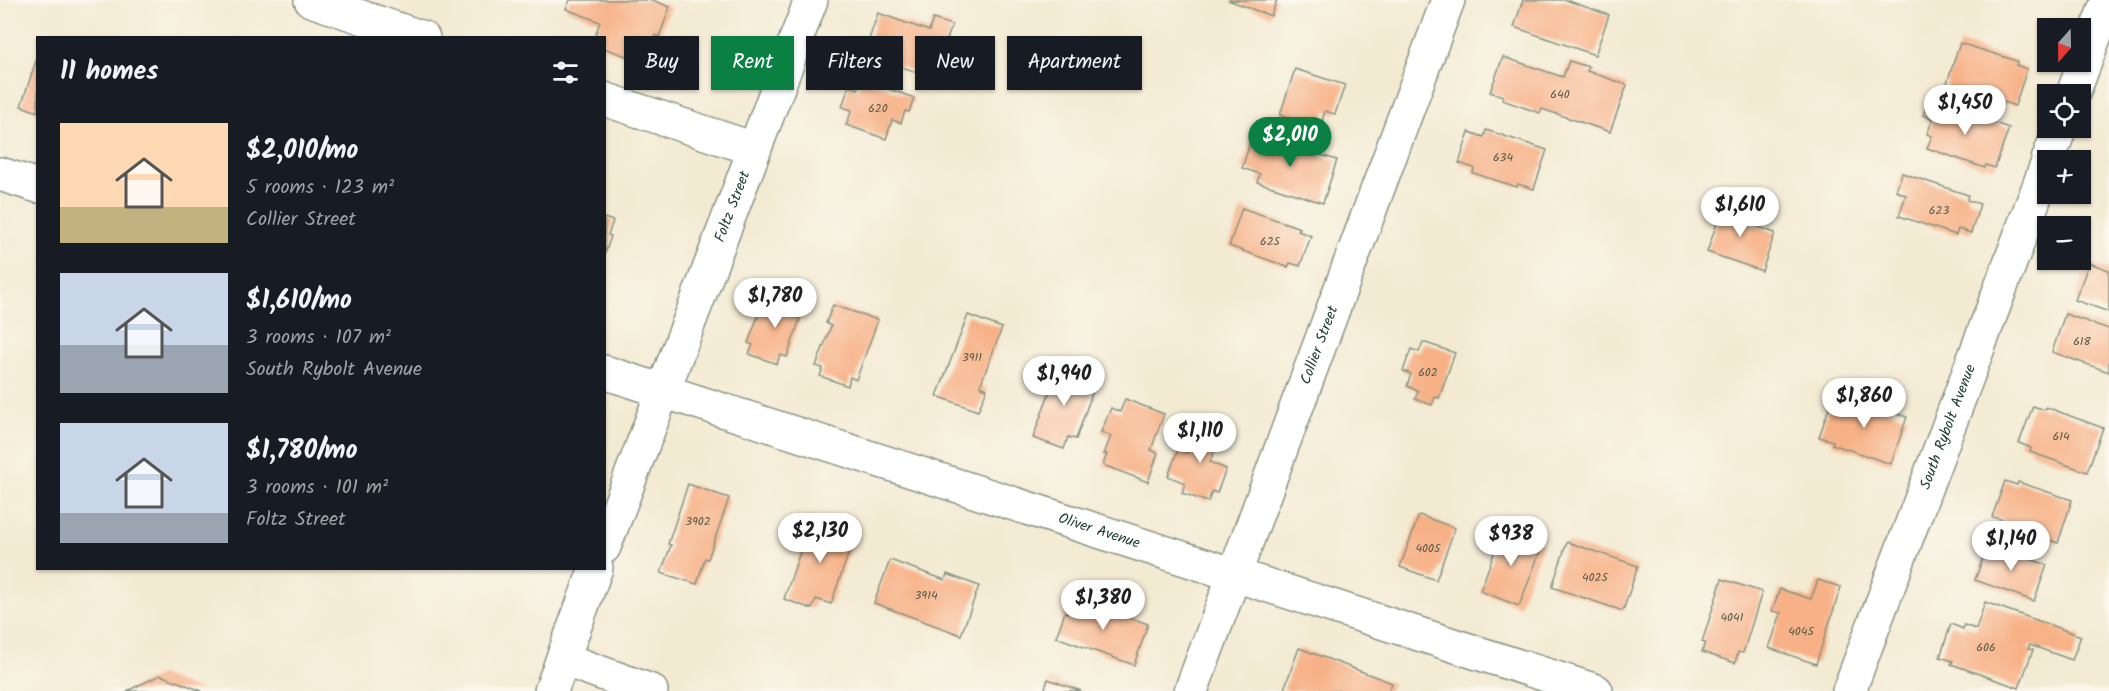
<!DOCTYPE html>
<html lang="en">
<head>
<meta charset="utf-8">
<style>
  :root { --surface:#171b24; --page:#20242c; --text:#f1f3f6; --muted:#9ea1a6; --accent:#0b8043 }
  body { margin:0; font-family:Kalam,sans-serif; background:var(--page); color:var(--text); height:100vh; display:flex; flex-direction:column; font-size:22px; white-space:nowrap }
  * { box-sizing:border-box; margin:0 }
  p { font-size:20px; color:var(--muted) }
  .icon { flex:none; width:33px; height:33px; fill:none; stroke:currentColor; stroke-width:2; stroke-linecap:round; stroke-linejoin:round }
  .map { position:relative; flex:1; overflow:hidden }
  .panel { position:absolute; left:36px; top:36px; width:570px; height:534px; display:flex; flex-direction:column; background:var(--surface); border-radius:0px; box-shadow:0 2px 4px #0004 }
  .panel>* { flex:none }
  .hud { position:absolute; left:624px; top:36px; width:570px; height:54px; display:flex; gap:12px }
  .needle { width:39px; rotate:200deg }
  .fabs { position:absolute; left:2037px; top:18px; display:grid; gap:12px }
  .fabs a { display:grid; place-items:center; width:54px; height:54px; border-radius:0px; background:var(--surface); box-shadow:0 2px 4px #0004; font-size:30px }
  .price { position:absolute; translate:-50% -51px; padding:0 14px; border-radius:21px; background:#fff; color:#222; font-size:20px; line-height:39px; filter:drop-shadow(0 2px 3px #0008) }
  .price::after { content:''; position:absolute; left:50%; top:36px; width:18px; height:14px; margin-left:-9px; background:inherit; clip-path:polygon(0 0,100% 0,50% 100%) }
  .price.on { background:var(--accent); color:#fff }
  ul { padding:0; list-style:none }
  li { display:flex; align-items:center; gap:18px; height:150px; padding:0 24px }
  li span { display:grid; place-items:center; flex:none; width:168px; height:120px; border-radius:0px; color:#555 }
  li>.icon { margin-inline-start:auto }
  span .icon { width:72px; height:72px; fill:#fffc; stroke-width:1 }
  li b { font-size:26px }
  h2 { display:flex; justify-content:space-between; align-items:center; height:72px; padding:0 24px; font-size:26px }
  .chip { padding:0 21px; border-radius:0px; background:var(--surface); box-shadow:0 2px 4px #0004; font-size:21px; line-height:54px }
  .chip.on { background:var(--accent); color:#fff }
  .map>svg:first-child { display:block }
  .building { fill:#f7b186 }
  .lines { fill:none; stroke-linecap:round; stroke-linejoin:round }
  .minor-casing { stroke:#899483; stroke-width:36 }
  .minor { stroke:#fff; stroke-width:33 }
  .labels { text-anchor:middle; dominant-baseline:central; stroke-width:5; stroke-linejoin:round; paint-order:stroke }
  .number-label { font-size:12px; fill:#555a48 }
  .street-label { font-size:15px; fill:#1f3d34; stroke:#fbf7ec }
</style>
</head>
<body>
<div class="map">
<svg width="2109" height="691" viewBox="0 0 2109 691">
  <rect width="100%" height="100%" fill="#fbf7ec"/>
  <filter id="ink" filterUnits="userSpaceOnUse"><feTurbulence type="fractalNoise" baseFrequency=".0167" numOctaves="2"/><feDisplacementMap in="SourceGraphic" scale="12" xChannelSelector="R" yChannelSelector="G"/><feConvolveMatrix kernelMatrix="1 2 1 2 8 2 1 2 1" color-interpolation-filters="sRGB"/></filter>
  <filter id="wash" filterUnits="userSpaceOnUse"><feTurbulence type="fractalNoise" baseFrequency=".008" numOctaves="4" result="noise"/><feDisplacementMap in="SourceGraphic" scale="24" xChannelSelector="R" yChannelSelector="G"/><feGaussianBlur stdDeviation="1.35" result="paint"/><feColorMatrix in="noise" values="0 0 0 0 0 0 0 0 0 0 0 0 0 0 0 0 0 1.4 0 .05"/><feComposite in="paint" operator="in"/></filter>
  <g filter="url(#wash)">
    <rect width="100%" height="100%" fill="#f3ead2"/>
    <g id="blocks">
      <g class="building">
        <polygon points="570,0 652,0 670,7 659,37 656,35 645,63 604,48 604,38 594,38 600,22 566,9"/>
        <polygon points="1228,0 1277,0 1271,16"/>
        <polygon points="1523,0 1566,0 1609,15 1595,55 1514,27"/>
        <polygon points="878,13 929,31 933,19 952,25 934,78 864,54"/>
        <polygon points="1960,43 2017,61 2016,65 2027,69 2015,106 2004,102 2003,105 1946,86"/>
        <polygon points="1503,57 1563,77 1569,61 1589,67 1587,71 1627,85 1610,132 1542,109 1540,113 1502,100 1503,96 1490,92"/>
        <polygon points="37,58 38,58 38,112 21,106"/>
        <polygon points="1295,69 1345,85 1335,114 1325,111 1320,128 1280,115"/>
        <polygon points="861,79 914,98 909,112 905,111 901,123 892,120 886,139 846,125 852,110 842,107 849,86 858,89"/>
        <polygon points="1929,100 2009,128 1995,168 1986,165 1985,168 1927,148 1932,136 1927,134 1933,119 1923,115"/>
        <polygon points="1486,130 1547,150 1534,189 1518,184 1517,187 1473,173 1474,168 1459,163 1469,132 1484,137"/>
        <polygon points="1253,134 1337,160 1323,203 1257,182 1260,174 1242,168"/>
        <polygon points="1902,173 1968,195 1967,200 1980,204 1971,233 1958,229 1956,235 1899,216 1906,195 1896,191"/>
        <polygon points="1725,200 1750,209 1745,222 1775,233 1762,271 1707,252"/>
        <polygon points="1242,208 1300,228 1298,231 1311,236 1300,266 1290,263 1288,267 1229,246"/>
        <polygon points="604,218 613,221 608,235 611,236 605,254"/>
        <polygon points="2089,263 2109,270 2109,312 2075,300"/>
        <polygon points="771,292 800,303 795,317 800,319 787,357 780,355 777,364 749,354 753,345 748,343 762,305 767,307"/>
        <polygon points="833,305 878,320 856,380 850,377 848,386 820,376 823,368 816,366 831,326 826,323"/>
        <polygon points="2065,314 2109,329 2109,372 2052,352"/>
        <polygon points="968,315 1002,328 980,386 987,389 978,411 937,396"/>
        <polygon points="1423,342 1455,353 1439,398 1435,397 1432,405 1415,399 1418,391 1407,386 1411,374 1403,371 1411,349 1419,352"/>
        <polygon points="1062,357 1076,362 1071,376 1095,385 1076,439 1068,437 1064,449 1033,438"/>
        <polygon points="1845,397 1907,417 1891,464 1832,444 1833,441 1819,437 1830,405 1841,409"/>
        <polygon points="1125,399 1164,414 1151,450 1158,453 1148,482 1103,465 1107,454 1104,454 1111,436 1101,432 1111,408 1120,412"/>
        <polygon points="2033,406 2045,410 2046,407 2103,428 2087,472 2030,452 2031,448 2019,443"/>
        <polygon points="1200,419 1223,428 1210,462 1226,469 1217,493 1212,491 1208,502 1182,493 1185,483 1168,476 1178,450 1187,453"/>
        <polygon points="2005,481 2017,485 2018,482 2072,500 2058,543 2003,524 2004,520 1992,517"/>
        <polygon points="688,484 729,498 708,559 705,558 697,584 661,573 671,545 668,544"/>
        <polygon points="1419,515 1455,528 1436,580 1400,567"/>
        <polygon points="812,517 856,532 831,604 816,599 812,609 784,599"/>
        <polygon points="1503,529 1543,544 1519,606 1480,591"/>
        <polygon points="1567,542 1638,566 1623,611 1552,587"/>
        <polygon points="1988,544 2047,565 2034,601 1975,580"/>
        <polygon points="890,560 945,580 947,574 979,586 961,635 874,603"/>
        <polygon points="1722,579 1762,592 1743,653 1738,652 1735,663 1702,652 1705,643 1702,642"/>
        <polygon points="1818,580 1841,587 1816,664 1769,648 1781,613 1772,611 1780,589 1811,599"/>
        <polygon points="1081,600 1148,624 1134,665 1056,637 1065,612 1067,613 1072,601 1080,604"/>
        <polygon points="1985,602 2081,636 2072,660 2030,645 2028,649 2033,650 2019,688 1951,664 1953,661 1940,657 1951,624 1963,629 1964,625 1976,629"/>
        <polygon points="1299,648 1392,683 1389,691 1289,691 1284,689"/>
        <polygon points="160,675 202,691 127,691"/>
        <polygon points="1048,679 1081,691 1044,691"/>
      </g>
    </g>
  </g>
  <g filter="url(#ink)">
    <use href="#blocks" fill-opacity="0" stroke="#899483" stroke-width="1.5"/>
    <g class="lines">
      <g class="minor-casing">
        <g id="minor">
          <polyline points="311,0 423,38"/>
          <polyline points="2073,94 2108,0"/>
          <polyline points="604,99 754,149"/>
          <polyline points="2048,160 2060,128"/>
          <polyline points="0,174 38,186"/>
          <path id="s1" d="M 604,372 L 1596,691"/>
          <path id="s2" d="M 604,547 L 811,0"/>
          <polyline points="563,659 651,691"/>
          <polyline points="551,691 596,568"/>
          <path id="s3" d="M 1191,691 L 1448,0"/>
          <path id="s4" d="M 1849,691 L 2048,162"/>
        </g>
      </g>
      <use href="#minor" class="minor"/>
    </g>
  </g>
  <g class="labels">
    <g class="number-label">
      <text x="1560" y="94">640</text>
      <text x="878" y="108">620</text>
      <text x="1503" y="157">634</text>
      <text x="1939" y="210">623</text>
      <text x="1270" y="241">625</text>
      <text x="2082" y="341">618</text>
      <text x="972" y="357">3911</text>
      <text x="1428" y="372">602</text>
      <text x="2061" y="436">614</text>
      <text x="698" y="521">3902</text>
      <text x="1428" y="548">4005</text>
      <text x="1595" y="577">4025</text>
      <text x="926" y="595">3914</text>
      <text x="1732" y="617">4041</text>
      <text x="1801" y="631">4045</text>
      <text x="1986" y="647">606</text>
    </g>
    <g class="street-label">
      <text stroke="none"><textPath href="#s2" startOffset="364">Foltz Street</textPath></text>
      <text stroke="none"><textPath href="#s3" startOffset="369">Collier Street</textPath></text>
      <text stroke="none"><textPath href="#s4" startOffset="282">South Rybolt Avenue</textPath></text>
      <text stroke="none"><textPath href="#s1" startOffset="520">Oliver Avenue</textPath></text>
    </g>
  </g>
</svg>
<div class="fabs">
<a><svg class="needle" viewBox="-14 -14 28 28"><path d="M0-13l5 13h-10z" fill="#e53935"/><path d="M0 13l5-13h-10z" fill="#9ea1a6"/></svg></a>
<a><svg class="icon" aria-label="locate" viewBox="0 0 24 24"><circle cx="12" cy="12" r="6"/><path d="M12 2v4M12 18v4M2 12h4M18 12h4"/></svg></a>
<a>+</a>
<a>−</a>
</div>
<b class="price" style="left:1965px;top:136px">$1,450</b>
<b class="price on" style="left:1290px;top:168px">$2,010</b>
<b class="price" style="left:1740px;top:238px">$1,610</b>
<b class="price" style="left:775px;top:329px">$1,780</b>
<b class="price" style="left:1064px;top:407px">$1,940</b>
<b class="price" style="left:1864px;top:429px">$1,860</b>
<b class="price" style="left:1200px;top:464px">$1,110</b>
<b class="price" style="left:820px;top:564px">$2,130</b>
<b class="price" style="left:1511px;top:567px">$938</b>
<b class="price" style="left:2011px;top:572px">$1,140</b>
<b class="price" style="left:1103px;top:631px">$1,380</b>
<div class="hud">
<a class="chip">Buy</a>
<a class="chip on">Rent</a>
<a class="chip">Filters</a>
<a class="chip">New</a>
<a class="chip">Apartment</a>
</div>
<section class="panel">
<h2>11 homes<svg class="icon" aria-label="filters" viewBox="0 0 24 24"><path d="M4 7h16M4 17h16"/><circle cx="9" cy="7" r="2"/><circle cx="15" cy="17" r="2"/></svg></h2>
<ul>
<li><span style="background:linear-gradient(#ffd9b3 70%,#c2b280 0)"><svg class="icon" aria-label="home" viewBox="0 0 24 24"><path d="M3 11l9-7 9 7M6 9v11h12V9"/></svg></span><div><b>$2,010/mo</b><p>5 rooms · 123 m²</p><p>Collier Street</p></div></li>
<li><span style="background:linear-gradient(#c9d6e8 60%,#9aa5b1 0)"><svg class="icon" aria-label="home" viewBox="0 0 24 24"><path d="M3 11l9-7 9 7M6 9v11h12V9"/></svg></span><div><b>$1,610/mo</b><p>3 rooms · 107 m²</p><p>South Rybolt Avenue</p></div></li>
<li><span style="background:linear-gradient(#c9d6e8 75%,#9aa5b1 0)"><svg class="icon" aria-label="home" viewBox="0 0 24 24"><path d="M3 11l9-7 9 7M6 9v11h12V9"/></svg></span><div><b>$1,780/mo</b><p>3 rooms · 101 m²</p><p>Foltz Street</p></div></li>
</ul>
</section>
</div>
</body>
</html>
